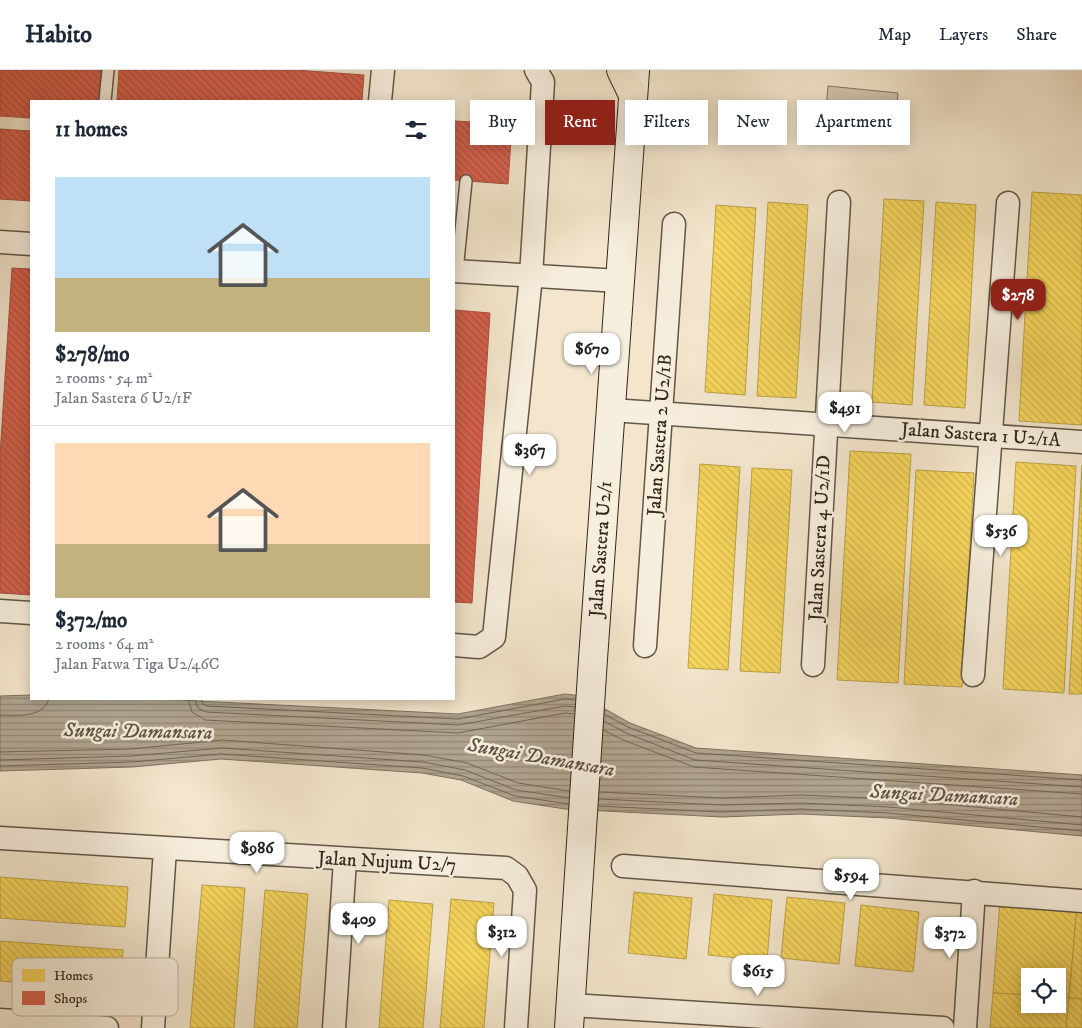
<!DOCTYPE html>
<html lang="en">
<head>
<meta charset="utf-8">
<style>
  :root { --surface:#fff; --page:#f6f6f7; --text:#1f2937; --muted:#747a83; --line:#e0e1e3; --accent:#8f2418 }
  body { margin:0; font-family:"IM FELL DW Pica",serif; background:var(--page); color:var(--text); height:100vh; display:flex; flex-direction:column; font-size:19px; white-space:nowrap }
  * { box-sizing:border-box; margin:0 }
  p { font-size:16px; color:var(--muted) }
  .icon { flex:none; width:28px; height:28px; fill:none; stroke:currentColor; stroke-width:2; stroke-linecap:round; stroke-linejoin:round }
  .map { position:relative; flex:1; overflow:hidden }
  .sheet { position:absolute; left:30px; top:30px; width:425px; height:600px; display:flex; flex-direction:column; background:var(--surface); border-radius:0px; box-shadow:0 2px 12px #0003 }
  .sheet>* { flex:none }
  .hud { position:absolute; left:470px; top:30px; width:475px; height:45px; display:flex; gap:10px }
  .buttons { position:absolute; left:1021px; top:898px; display:grid; gap:10px }
  .buttons a { display:grid; place-items:center; width:45px; height:45px; border-radius:0px; background:var(--surface); box-shadow:0 2px 12px #0003; font-size:25px }
  .price { position:absolute; translate:-50% -42px; padding:0 11px; border-radius:10px; background:#fff; color:#222; font-size:16px; line-height:32px; filter:drop-shadow(0 1px 2px #0008) }
  .price::after { content:''; position:absolute; left:50%; top:30px; width:15px; height:11px; margin-left:-8px; background:inherit; clip-path:polygon(0 0,100% 0,50% 100%) }
  .price.active { background:var(--accent); color:#fff }
  ul { padding:0; list-style:none }
  li { display:grid; align-content:center; gap:10px; height:265px; padding:0 25px }
  li+li { border-top:1px solid var(--line) }
  li span { display:grid; place-items:center; height:155px; border-radius:0px; color:#555 }
  li>.icon { margin-inline-start:auto }
  span .icon { width:90px; height:90px; fill:#fffc; stroke-width:1 }
  li b { font-size:21px }
  h2 { display:flex; justify-content:space-between; align-items:center; height:60px; padding:0 25px; font-size:21px }
  .chip { padding:0 18px; border-radius:0px; background:var(--surface); box-shadow:0 2px 12px #0003; font-size:18px; line-height:45px }
  .chip.active { background:var(--accent); color:#fff }
  header { display:flex; align-items:center; gap:30px; box-sizing:border-box; height:70px; padding:0 25px; background:var(--surface); border-bottom:1px solid var(--line) }
  header strong { font-size:24px }
  nav { display:flex; gap:28px; margin-inline-start:auto; font-size:18px }
  .map>svg:first-child { display:block }
  .pitch { fill:#d2c5af; stroke:#827664 }
  .water { fill:url(#water-rules); stroke:#7e7261 }
  .homes { fill:url(#homes-back-hatch); stroke:#bba048 }
  .shops { fill:url(#shops-back-hatch); stroke:#a54f3e }
  .lines { fill:none; stroke-linecap:round; stroke-linejoin:round }
  .shore { stroke:#726655; stroke-width:1 }
  .lane-casing { stroke:#625647; stroke-width:14 }
  .street-casing { stroke:#625647; stroke-width:25 }
  .secondary-casing { stroke:#32261a; stroke-width:30 }
  .primary-casing { stroke:#32261a; stroke-width:30 }
  .lane { stroke:#f7efde; stroke-width:11 }
  .street { stroke:#f7efde; stroke-width:22 }
  .secondary { stroke:#f7efde; stroke-width:28 }
  .primary { stroke:#f3e6cd; stroke-width:28 }
  .labels { text-anchor:middle; dominant-baseline:central; stroke-width:5; stroke-linejoin:round; paint-order:stroke }
  .street-label { font-size:19px; fill:#32261a; stroke:#f7efde }
  .water-label { font-size:20px; font-style:italic; fill:#5e5243; stroke:#f7efde }
  .key { fill:#f7efde; stroke:#bcb3a3; stroke-width:1 }
  .key-label { font-size:14px; fill:#32261a }
</style>
</head>
<body>
<header>
<strong>Habito</strong>
<nav><a>Map</a><a>Layers</a><a>Share</a></nav>
</header>
<div class="map">
<svg width="1082" height="958" viewBox="0 0 1082 958">
  <defs>
    <pattern id="water-rules" width="6" height="5" patternUnits="userSpaceOnUse" patternTransform="scale(1.25)"><rect width="6" height="5" fill="#b1a590"/><path d="M0 2.5h6" fill="none" stroke="#918675"/></pattern>
    <pattern id="homes-back-hatch" width="6" height="6" patternUnits="userSpaceOnUse" patternTransform="scale(1.25)"><rect width="6" height="6" fill="#f6d55c"/><path d="M-1 5l2 2M0 0l6 6M5-1l2 2" fill="none" stroke="#d3b74f"/></pattern>
    <pattern id="shops-back-hatch" width="6" height="6" patternUnits="userSpaceOnUse" patternTransform="scale(1.25)"><rect width="6" height="6" fill="#d6604d"/><path d="M-1 5l2 2M0 0l6 6M5-1l2 2" fill="none" stroke="#ae4f3f"/></pattern>
  </defs>
  <rect width="100%" height="100%" fill="#f3e6cd"/>
  <filter id="stains"><feTurbulence type="fractalNoise" baseFrequency=".004" numOctaves="4"/><feColorMatrix values="0 0 0 0 .2 0 0 0 0 .09 0 0 0 0 .02 0 0 0 .5 -.17"/></filter>
  <radialGradient id="worn" r=".72"><stop offset=".6" stop-color="#630" stop-opacity="0"/><stop offset="1" stop-color="#630" stop-opacity=".3"/></radialGradient>
  <polygon class="pitch" points="828,16 898,23 894,69 824,63"/>
  <polygon class="water" points="565,624 582,626 630,653 696,678 1082,705 1082,766 888,748 801,744 722,747 565,739 513,731 461,710 422,703 221,689 132,697 0,701 0,626 31,625 31,629 158,629 458,644"/>
  <g class="homes">
    <polygon points="1032,122 1082,125 1082,355 1019,351"/>
    <polygon points="884,129 924,131 912,335 872,332"/>
    <polygon points="768,132 808,135 796,328 757,326"/>
    <polygon points="936,132 976,135 965,338 924,335"/>
    <polygon points="716,135 756,138 745,325 705,322"/>
    <polygon points="850,381 911,384 898,613 837,610"/>
    <polygon points="1016,392 1076,396 1064,623 1003,619"/>
    <polygon points="700,394 740,397 728,600 688,598"/>
    <polygon points="1082,395 1082,624 1069,624"/>
    <polygon points="752,398 792,400 780,603 740,601"/>
    <polygon points="916,400 974,403 962,617 904,614"/>
    <polygon points="0,807 128,817 125,857 0,848"/>
    <polygon points="202,815 245,818 234,958 190,958"/>
    <polygon points="265,820 308,824 297,958 254,958"/>
    <polygon points="634,822 692,828 686,889 628,883"/>
    <polygon points="714,824 772,830 767,891 708,885"/>
    <polygon points="787,827 845,833 839,894 781,888"/>
    <polygon points="451,829 494,833 484,958 440,958"/>
    <polygon points="389,830 433,834 423,958 379,958"/>
    <polygon points="1000,831 1077,836 1069,928 1058,927 1058,906 1030,906 1030,925 993,923"/>
    <polygon points="861,835 919,842 913,902 855,896"/>
    <polygon points="1077,836 1082,837 1082,929 1069,928"/>
    <polygon points="0,871 123,880 120,921 0,911"/>
    <polygon points="993,923 1030,925 1030,934 1058,934 1058,927 1069,928 1066,958 990,958"/>
    <polygon points="1069,928 1082,929 1082,958 1066,958"/>
  </g>
  <g class="shops">
    <polygon points="0,0 101,0 99,31 31,31 31,48 0,46"/>
    <polygon points="119,0 295,0 364,5 362,31 117,31"/>
    <polygon points="454,51 512,54 508,114 454,110"/>
    <polygon points="0,59 31,61 31,131 0,129"/>
    <polygon points="12,198 31,199 31,525 0,523 0,386"/>
    <polygon points="454,240 490,243 472,533 454,532"/>
  </g>
  <g class="lines">
    <g class="shore">
      <polyline points="188,629 192,642 205,650 458,663 565,643 574,644"/>
      <polyline points="195,629 198,638 206,642 458,655 565,636 575,637"/>
      <polyline points="201,629 203,634 207,636 458,649 565,629 575,630"/>
      <polyline points="604,644 628,657 696,683 1082,710"/>
      <path d="M 0,645 C 17,645 42,649 49,629"/>
      <polyline points="604,651 626,663 695,690 1082,717"/>
      <polyline points="603,660 623,670 694,697 1082,724"/>
      <polyline points="0,682 131,679 222,670 424,685 467,693 518,713 569,721"/>
      <polyline points="0,690 131,686 222,678 423,692 465,700 516,720 569,728"/>
      <polyline points="0,696 132,692 221,684 422,698 463,706 515,726 569,734"/>
      <polyline points="599,722 722,728 801,725 889,729 1082,747"/>
      <polyline points="599,729 721,735 801,733 889,737 1082,755"/>
      <polyline points="598,736 721,742 801,739 888,743 1082,761"/>
    </g>
    <g class="lane-casing">
      <g id="lane">
        <polyline points="105,31 108,0"/>
        <polyline points="511,64 541,50"/>
        <polyline points="457,201 466,111"/>
      </g>
    </g>
    <g class="street-casing">
      <g id="street">
        <polyline points="380,31 383,0"/>
        <polyline points="0,172 31,174"/>
        <polyline points="454,201 619,211"/>
        <polyline points="611,340 1082,372"/>
        <polyline points="0,541 31,543"/>
        <polyline points="454,575 479,577 494,567 531,206 543,12 536,0"/>
        <polyline points="645,576 674,154"/>
        <polyline points="813,595 839,132"/>
        <polyline points="973,605 1008,133"/>
        <polyline points="0,768 506,798 517,806 525,820 516,958"/>
        <polyline points="623,796 1082,831"/>
        <polyline points="571,935 943,958"/>
        <polyline points="0,950 107,958"/>
        <polyline points="153,958 165,779"/>
        <polyline points="334,958 345,790"/>
        <polyline points="965,958 974,821"/>
      </g>
    </g>
    <g class="secondary-casing">
      <polyline id="secondary" points="569,958 593,589 635,1"/>
    </g>
    <g class="primary-casing">
      <polyline id="primary" points="621,0 633,25"/>
    </g>
    <use href="#lane" class="lane"/>
    <use href="#street" class="street"/>
    <use href="#secondary" class="secondary"/>
    <use href="#primary" class="primary"/>
  </g>
  <g class="labels">
    <g class="street-label">
      <text transform="translate(660 365) rotate(-86)">Jalan Sastera 2 U2/1B</text>
      <text transform="translate(981 365) rotate(4)">Jalan Sastera 1 U2/1A</text>
      <text transform="translate(820 468) rotate(-87)">Jalan Sastera 4 U2/1D</text>
      <text transform="translate(601 479) rotate(-86)">Jalan Sastera U2/1</text>
      <text transform="translate(387 792) rotate(3)">Jalan Nujum U2/7</text>
    </g>
    <g class="water-label">
      <text transform="translate(138 662) rotate(1)">Sungai Damansara</text>
      <text transform="translate(541 688) rotate(10)">Sungai Damansara</text>
      <text transform="translate(944 726) rotate(3)">Sungai Damansara</text>
    </g>
  </g>
  <rect x="12" y="888" width="166" height="58" rx="8" class="key"/>
  <rect x="22" y="899" width="23" height="13" fill="#f6d55c"/>
  <rect x="22" y="921" width="23" height="14" fill="#d6604d"/>
  <g class="key-label">
    <text x="54" y="910">Homes</text>
    <text x="54" y="933">Shops</text>
  </g>
  <rect width="100%" height="100%" filter="url(#stains)"/>
  <rect width="100%" height="100%" fill="url(#worn)"/>
</svg>
<div class="buttons">
<a><svg class="icon" aria-label="locate" viewBox="0 0 24 24"><circle cx="12" cy="12" r="6"/><path d="M12 2v4M12 18v4M2 12h4M18 12h4"/></svg></a>
</div>
<b class="price active" style="left:1018px;top:251px">$278</b>
<b class="price" style="left:592px;top:305px">$670</b>
<b class="price" style="left:845px;top:364px">$491</b>
<b class="price" style="left:530px;top:406px">$367</b>
<b class="price" style="left:1001px;top:487px">$536</b>
<b class="price" style="left:257px;top:804px">$986</b>
<b class="price" style="left:851px;top:831px">$594</b>
<b class="price" style="left:359px;top:875px">$409</b>
<b class="price" style="left:502px;top:888px">$312</b>
<b class="price" style="left:950px;top:889px">$372</b>
<b class="price" style="left:758px;top:927px">$615</b>
<div class="hud">
<a class="chip">Buy</a>
<a class="chip active">Rent</a>
<a class="chip">Filters</a>
<a class="chip">New</a>
<a class="chip">Apartment</a>
</div>
<section class="sheet">
<h2>11 homes<svg class="icon" aria-label="filters" viewBox="0 0 24 24"><path d="M4 7h16M4 17h16"/><circle cx="9" cy="7" r="2"/><circle cx="15" cy="17" r="2"/></svg></h2>
<ul>
<li><span style="background:linear-gradient(#bfe0f5 65%,#c2b280 0)"><svg class="icon" aria-label="home" viewBox="0 0 24 24"><path d="M3 11l9-7 9 7M6 9v11h12V9"/></svg></span><div><b>$278/mo</b><p>2 rooms · 54 m²</p><p>Jalan Sastera 6 U2/1F</p></div></li>
<li><span style="background:linear-gradient(#ffd9b3 65%,#c2b280 0)"><svg class="icon" aria-label="home" viewBox="0 0 24 24"><path d="M3 11l9-7 9 7M6 9v11h12V9"/></svg></span><div><b>$372/mo</b><p>2 rooms · 64 m²</p><p>Jalan Fatwa Tiga U2/46C</p></div></li>
</ul>
</section>
</div>
</body>
</html>
